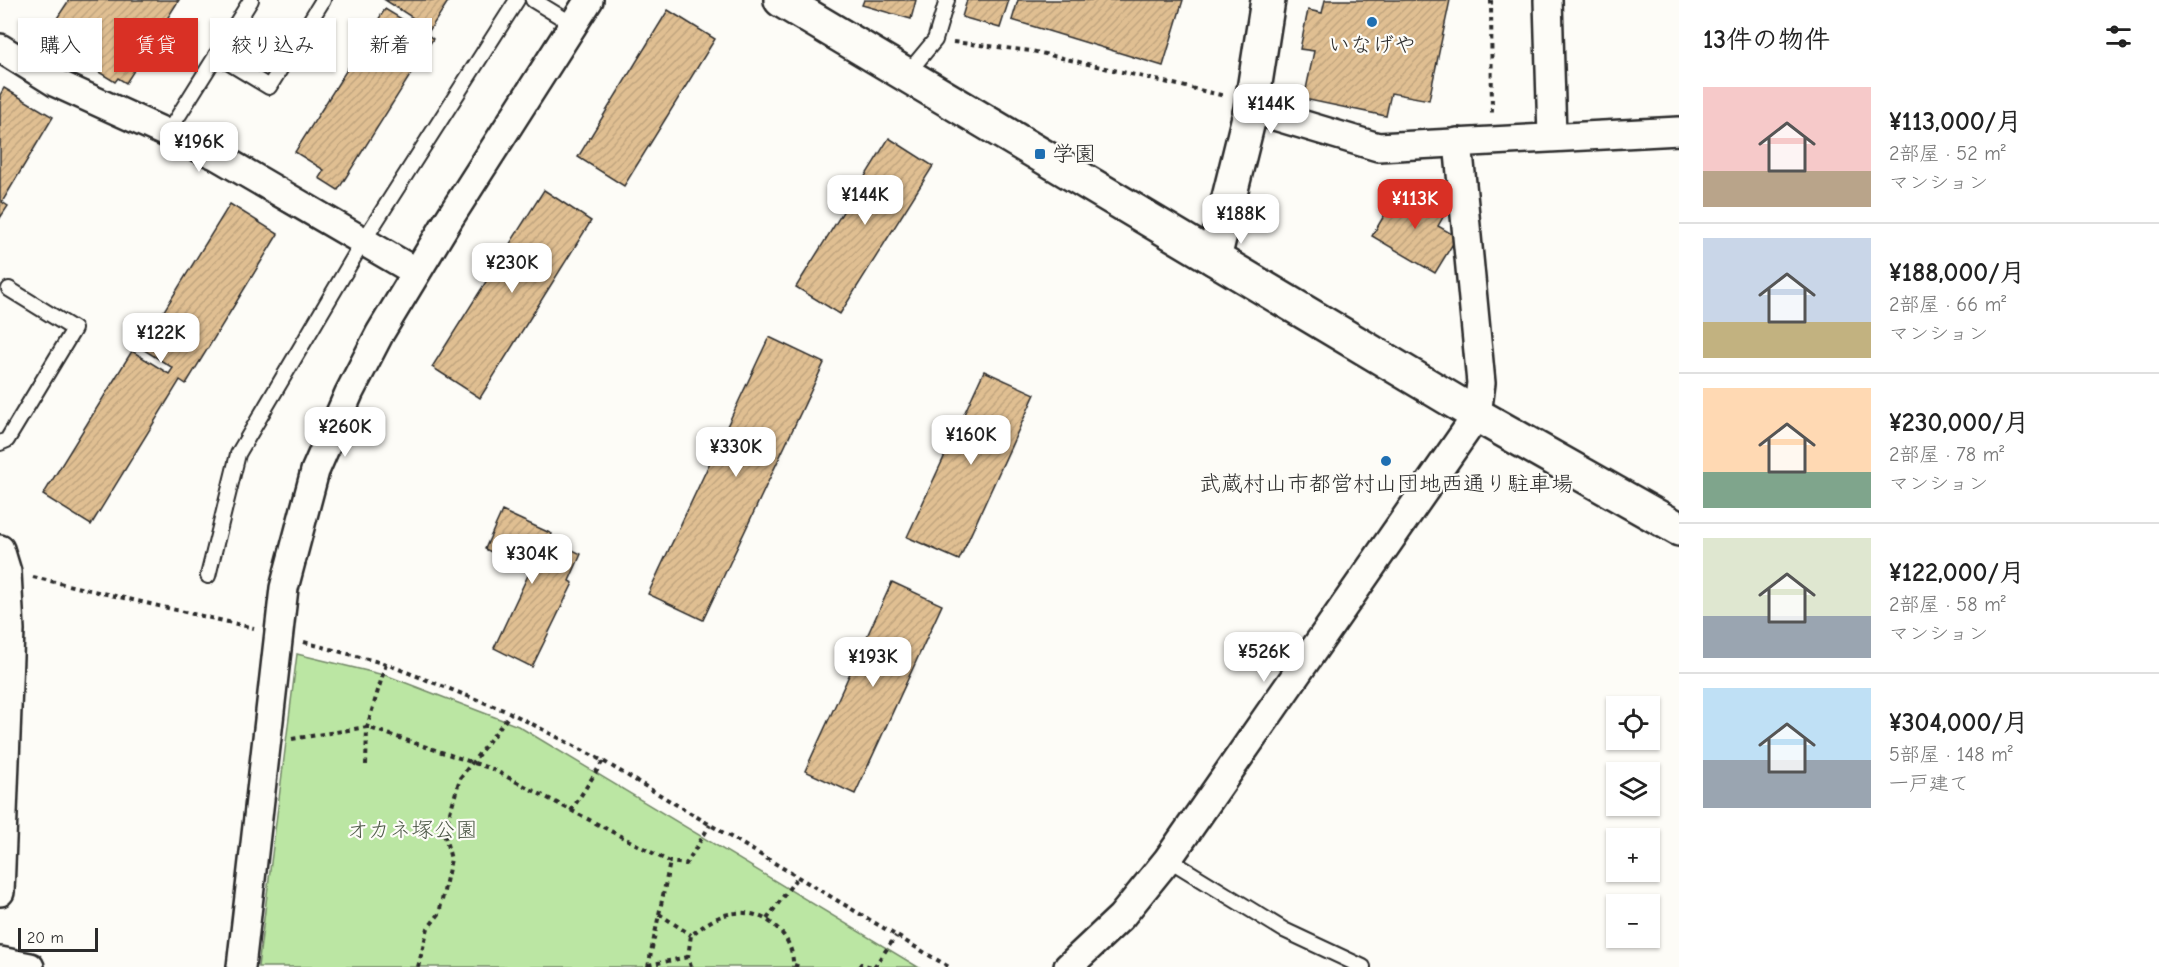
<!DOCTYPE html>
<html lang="ja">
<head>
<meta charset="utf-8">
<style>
  :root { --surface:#fff; --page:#f2f2f2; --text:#222; --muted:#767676; --line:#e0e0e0; --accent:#d93025 }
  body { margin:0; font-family:"Comic Neue","Klee One",sans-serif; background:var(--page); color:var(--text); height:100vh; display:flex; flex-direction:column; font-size:22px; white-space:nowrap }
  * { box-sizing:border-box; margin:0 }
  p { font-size:20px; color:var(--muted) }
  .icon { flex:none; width:33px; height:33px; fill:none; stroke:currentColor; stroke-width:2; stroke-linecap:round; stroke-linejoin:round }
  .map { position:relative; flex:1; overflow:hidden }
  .sheet { display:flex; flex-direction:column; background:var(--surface); width:480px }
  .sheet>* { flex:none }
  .banner { position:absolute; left:18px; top:18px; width:570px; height:54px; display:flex; gap:12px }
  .buttons { position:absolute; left:1606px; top:696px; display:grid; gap:12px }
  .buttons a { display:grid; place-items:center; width:54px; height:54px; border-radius:0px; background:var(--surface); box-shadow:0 2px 4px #0004; font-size:30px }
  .scale { position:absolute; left:18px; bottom:15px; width:80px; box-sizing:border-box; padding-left:6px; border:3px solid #2b2b2b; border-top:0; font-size:16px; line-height:21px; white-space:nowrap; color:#2b2b2b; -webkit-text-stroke:4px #fdfcf7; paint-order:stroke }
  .price { position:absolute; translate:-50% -51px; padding:0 14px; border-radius:12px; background:#fff; color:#222; font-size:20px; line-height:39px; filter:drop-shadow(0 2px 3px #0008) }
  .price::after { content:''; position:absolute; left:50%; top:36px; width:18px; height:14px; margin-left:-9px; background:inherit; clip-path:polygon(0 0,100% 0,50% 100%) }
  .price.selected { background:var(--accent); color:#fff }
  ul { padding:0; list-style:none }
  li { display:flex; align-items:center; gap:18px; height:150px; padding:0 24px }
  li+li { border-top:2px solid var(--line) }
  li span { display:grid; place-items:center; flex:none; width:168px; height:120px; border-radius:0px; color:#555 }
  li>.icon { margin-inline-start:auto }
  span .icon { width:72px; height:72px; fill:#fffc; stroke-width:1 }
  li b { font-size:26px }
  h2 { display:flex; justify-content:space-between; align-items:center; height:72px; padding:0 24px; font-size:26px }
  .pill { padding:0 21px; border-radius:0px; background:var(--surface); box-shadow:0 2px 4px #0004; font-size:21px; line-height:54px }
  .pill.selected { background:var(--accent); color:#fff }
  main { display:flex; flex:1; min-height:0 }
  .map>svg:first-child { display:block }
  .green { fill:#bbe6a3; stroke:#738867; stroke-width:1.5 }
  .building { fill:url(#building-hatch); stroke:#2b2b2b; stroke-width:1.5 }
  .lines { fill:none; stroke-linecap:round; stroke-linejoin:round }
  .lane-casing { stroke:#2b2b2b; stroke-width:18 }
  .street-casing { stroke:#2b2b2b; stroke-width:32 }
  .secondary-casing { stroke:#2b2b2b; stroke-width:38 }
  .path { stroke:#2b2b2b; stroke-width:4; stroke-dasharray:4.5 4.5; stroke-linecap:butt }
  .lane { stroke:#fdfcf7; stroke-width:14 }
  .street { stroke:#fdfcf7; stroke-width:27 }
  .secondary { stroke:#fdfcf7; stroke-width:33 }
  .poi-dot { fill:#1f6fb2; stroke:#fdfcf7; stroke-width:2 }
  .labels { text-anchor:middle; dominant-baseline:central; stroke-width:4.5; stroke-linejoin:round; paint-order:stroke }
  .poi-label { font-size:22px; fill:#2b2b2b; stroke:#fdfcf7 }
  .park-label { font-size:22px; fill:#4f5a49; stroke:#fdfcf7 }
</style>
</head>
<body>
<main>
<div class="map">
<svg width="1679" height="967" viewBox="0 0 1679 967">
  <defs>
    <pattern id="building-hatch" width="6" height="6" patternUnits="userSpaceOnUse" patternTransform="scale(1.5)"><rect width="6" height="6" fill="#e0bf92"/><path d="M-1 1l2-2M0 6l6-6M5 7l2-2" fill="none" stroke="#c0a47e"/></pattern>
  </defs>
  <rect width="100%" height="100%" fill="#fdfcf7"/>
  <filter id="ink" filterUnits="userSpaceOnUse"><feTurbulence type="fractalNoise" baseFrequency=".0167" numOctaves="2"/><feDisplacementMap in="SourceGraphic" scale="12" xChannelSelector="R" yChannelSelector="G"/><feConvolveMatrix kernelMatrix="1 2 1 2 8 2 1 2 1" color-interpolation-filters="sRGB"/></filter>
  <g filter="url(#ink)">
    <polygon class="green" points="297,654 388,676 518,726 918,967 258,967"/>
    <g class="building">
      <polygon points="69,0 179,0 126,83 118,78 115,82 89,66 92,62 85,58 82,63 44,38"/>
      <polygon points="385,0 449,0 427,34 433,39 338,190 319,178 324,170 295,152 385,9 418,29 421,23"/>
      <polygon points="864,0 916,0 911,19 862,5"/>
      <polygon points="967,0 1009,0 1000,28 962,17"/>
      <polygon points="1018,0 1183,0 1163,66 1012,20"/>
      <polygon points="1325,0 1450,0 1429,100 1391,93 1386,116 1304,99 1314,51 1300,49 1308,10 1322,13"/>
      <polygon points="668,10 715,39 624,186 578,157"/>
      <polygon points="4,88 53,117 2,202 8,206 0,218 0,95"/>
      <polygon points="889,138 933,166 840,314 796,287"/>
      <polygon points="1402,185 1446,212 1438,226 1457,237 1435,273 1372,236"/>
      <polygon points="544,190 591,221 480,398 432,367"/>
      <polygon points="230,204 278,234 186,384 180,380 91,525 43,495 132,351 169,374 173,368 141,348"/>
      <polygon points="769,337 824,363 703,620 648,594"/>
      <polygon points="984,371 1035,394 959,560 907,537"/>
      <polygon points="502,511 552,534 550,539 581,554 569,581 573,583 532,667 494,648 530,571 485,549"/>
      <polygon points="892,582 942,605 855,794 805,771"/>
    </g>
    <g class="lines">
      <g class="lane-casing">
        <g id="lane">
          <polyline points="533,0 574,25"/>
          <polyline points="216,55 269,87 323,0"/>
          <polyline points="906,75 935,40 947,0"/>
          <polyline points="167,134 251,0"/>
          <polyline points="0,443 7,440 74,329 9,289"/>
          <polyline points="208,576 238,454 364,240 517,0"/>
          <polyline points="1168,859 1284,930 1363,967"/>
        </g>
      </g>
      <g class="street-casing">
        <g id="street">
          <polyline points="1548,0 1552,137"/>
          <polyline points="0,48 56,83 217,156 416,272"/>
          <polyline points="1251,109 1378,147 1679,131"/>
          <polyline points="0,549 7,572 10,630 0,892"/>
          <polyline points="0,961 30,967"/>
          <polyline points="241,967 284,588 315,471 349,393 380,333 449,219 589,0"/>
          <polyline points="1068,967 1121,917 1168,859 1477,415 1481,383 1458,142"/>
        </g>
      </g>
      <g class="secondary-casing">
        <g id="secondary">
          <polyline points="781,0 1477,415 1679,529"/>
          <polyline points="1214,258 1251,109 1268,0"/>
        </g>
      </g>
      <g class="path">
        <polyline points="1491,0 1492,116"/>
        <polyline points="953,42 1032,51 1225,96"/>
        <polyline points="33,577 254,628"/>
        <polyline points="304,642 386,664 511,713 603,761 949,967"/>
        <polyline points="292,739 367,727 492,769 670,862 686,864 710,825"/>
        <polyline points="366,765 367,727 386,664"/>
        <polyline points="571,811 603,761"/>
        <polyline points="659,914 691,935"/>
        <polyline points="767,919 798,876"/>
        <polyline points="648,965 688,957"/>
        <polyline points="794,965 800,967"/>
        <polyline points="418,967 428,928 439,914 451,859 444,833 460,778 511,713"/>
        <polyline points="648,967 670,862"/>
        <path d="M 691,967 L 688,957 L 691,935 C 705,925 718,914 736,913 C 767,910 795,937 793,967"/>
        <polyline points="859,967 861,964 872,967"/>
        <polyline points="874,967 896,936"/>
      </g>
      <use href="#lane" class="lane"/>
      <use href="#street" class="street"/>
      <use href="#secondary" class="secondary"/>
    </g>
  </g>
  <g class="poi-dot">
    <circle cx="1372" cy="22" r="6"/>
    <rect x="1034" y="148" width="12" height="12" rx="3"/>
    <circle cx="1386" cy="461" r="6"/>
  </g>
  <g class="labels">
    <g class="poi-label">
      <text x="1372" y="45">いなげや</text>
      <text x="1052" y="154" text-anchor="start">学園</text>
      <text x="1386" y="484">武蔵村山市都営村山団地西通り駐車場</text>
    </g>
    <g class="park-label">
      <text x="412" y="830">オカネ塚公園</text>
    </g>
  </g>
</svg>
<div class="buttons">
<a><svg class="icon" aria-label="locate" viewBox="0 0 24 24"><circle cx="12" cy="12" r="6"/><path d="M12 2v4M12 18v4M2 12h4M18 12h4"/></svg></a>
<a><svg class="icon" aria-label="layers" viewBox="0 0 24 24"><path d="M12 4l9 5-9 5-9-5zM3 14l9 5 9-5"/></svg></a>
<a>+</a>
<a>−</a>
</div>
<div class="scale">20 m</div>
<b class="price" style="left:1271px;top:135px">¥144K</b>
<b class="price" style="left:199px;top:173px">¥196K</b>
<b class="price" style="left:865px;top:226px">¥144K</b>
<b class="price selected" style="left:1415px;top:230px">¥113K</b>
<b class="price" style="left:1241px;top:245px">¥188K</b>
<b class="price" style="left:512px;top:294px">¥230K</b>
<b class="price" style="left:161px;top:364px">¥122K</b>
<b class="price" style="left:345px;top:458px">¥260K</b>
<b class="price" style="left:971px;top:466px">¥160K</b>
<b class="price" style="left:736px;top:478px">¥330K</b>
<b class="price" style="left:532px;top:585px">¥304K</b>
<b class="price" style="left:1264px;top:683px">¥526K</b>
<b class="price" style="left:873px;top:688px">¥193K</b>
<div class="banner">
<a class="pill">購入</a>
<a class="pill selected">賃貸</a>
<a class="pill">絞り込み</a>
<a class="pill">新着</a>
</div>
</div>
<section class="sheet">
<h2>13件の物件<svg class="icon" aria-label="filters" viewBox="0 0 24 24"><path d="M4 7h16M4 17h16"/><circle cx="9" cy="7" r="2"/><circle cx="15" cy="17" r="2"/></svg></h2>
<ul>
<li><span style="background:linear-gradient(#f6c9c9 70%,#b9a48a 0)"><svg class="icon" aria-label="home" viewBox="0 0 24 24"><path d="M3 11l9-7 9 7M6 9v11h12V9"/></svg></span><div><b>¥113,000/月</b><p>2部屋 · 52 m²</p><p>マンション</p></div></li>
<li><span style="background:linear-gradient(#c9d6e8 70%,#c2b280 0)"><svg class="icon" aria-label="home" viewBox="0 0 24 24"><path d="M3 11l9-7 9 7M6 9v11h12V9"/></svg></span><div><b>¥188,000/月</b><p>2部屋 · 66 m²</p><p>マンション</p></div></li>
<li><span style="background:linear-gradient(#ffd9b3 70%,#7fa58c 0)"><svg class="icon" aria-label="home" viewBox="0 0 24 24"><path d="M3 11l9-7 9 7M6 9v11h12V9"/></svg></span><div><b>¥230,000/月</b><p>2部屋 · 78 m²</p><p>マンション</p></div></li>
<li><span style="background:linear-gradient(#dfe7d0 65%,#9aa5b1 0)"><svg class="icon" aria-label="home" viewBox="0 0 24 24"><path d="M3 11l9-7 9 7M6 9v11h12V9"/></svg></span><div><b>¥122,000/月</b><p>2部屋 · 58 m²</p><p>マンション</p></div></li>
<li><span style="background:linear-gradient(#bfe0f5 60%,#9aa5b1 0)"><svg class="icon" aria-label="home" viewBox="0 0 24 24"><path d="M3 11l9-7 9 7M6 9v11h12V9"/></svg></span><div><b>¥304,000/月</b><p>5部屋 · 148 m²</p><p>一戸建て</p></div></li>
</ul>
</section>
</main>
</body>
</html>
